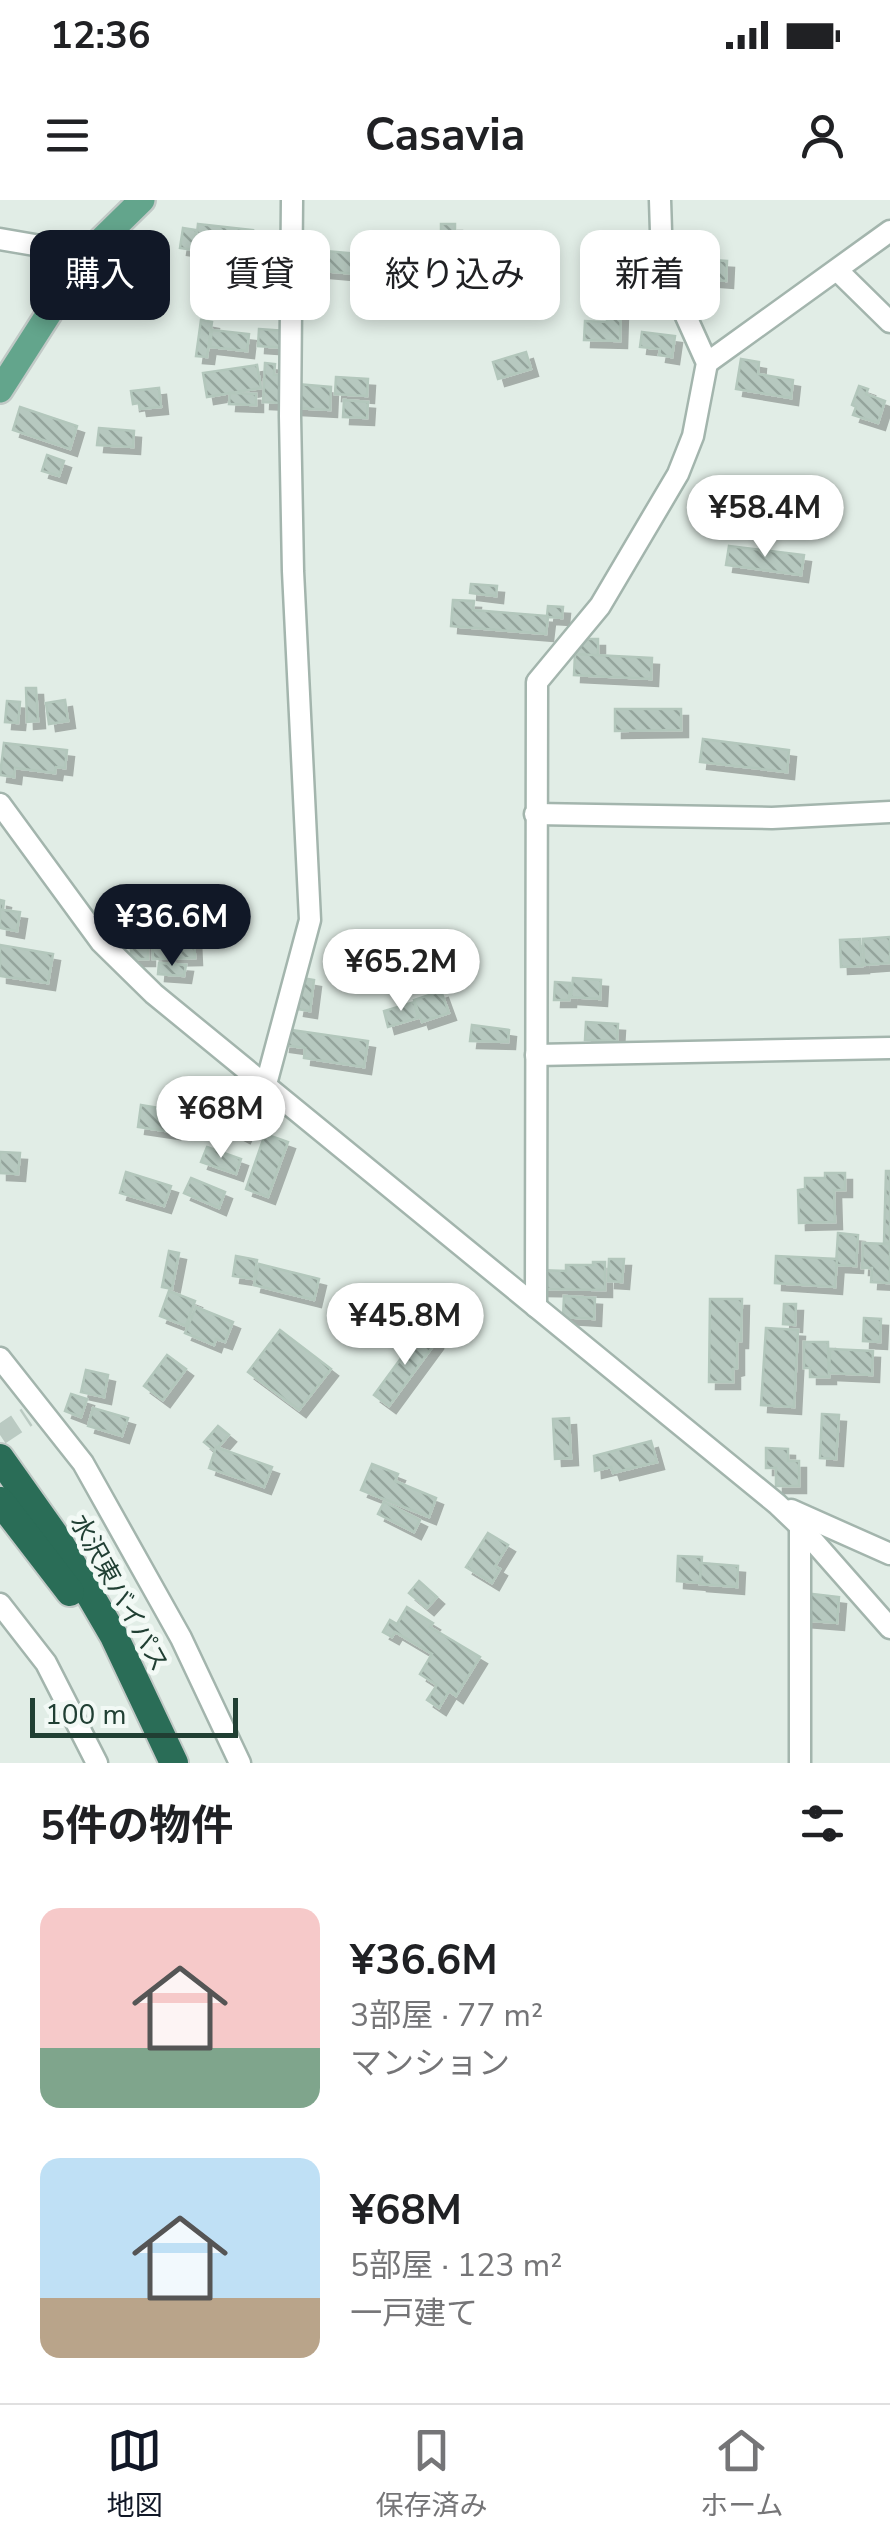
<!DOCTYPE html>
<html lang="ja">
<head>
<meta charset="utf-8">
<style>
  :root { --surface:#fff; --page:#f2f2f2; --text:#202124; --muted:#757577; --line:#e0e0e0; --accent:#111827 }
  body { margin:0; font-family:"Nunito Sans","Noto Sans JP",sans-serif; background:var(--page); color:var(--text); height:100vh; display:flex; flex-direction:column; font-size:38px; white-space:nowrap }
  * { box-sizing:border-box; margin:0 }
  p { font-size:32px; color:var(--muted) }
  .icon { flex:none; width:55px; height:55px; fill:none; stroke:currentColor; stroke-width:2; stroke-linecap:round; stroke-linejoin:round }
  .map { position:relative; height:1563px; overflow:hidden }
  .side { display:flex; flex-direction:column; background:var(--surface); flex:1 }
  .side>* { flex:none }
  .hud { position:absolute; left:30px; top:30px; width:830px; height:90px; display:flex; gap:20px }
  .scale { position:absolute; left:30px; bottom:25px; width:208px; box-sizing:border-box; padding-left:10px; border:5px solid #203f33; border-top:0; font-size:28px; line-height:35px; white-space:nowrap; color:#203f33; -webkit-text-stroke:8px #f2f9f5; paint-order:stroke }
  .price { position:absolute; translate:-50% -85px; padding:0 22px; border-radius:35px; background:#fff; color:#222; font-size:32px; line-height:65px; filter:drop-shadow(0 2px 5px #0008) }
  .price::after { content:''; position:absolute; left:50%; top:60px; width:30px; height:22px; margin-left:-15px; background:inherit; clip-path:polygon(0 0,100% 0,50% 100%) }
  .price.current { background:var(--accent); color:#fff }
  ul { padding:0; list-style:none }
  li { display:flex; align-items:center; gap:30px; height:250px; padding:0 40px }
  li span { display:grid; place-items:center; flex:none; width:280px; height:200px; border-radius:20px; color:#555 }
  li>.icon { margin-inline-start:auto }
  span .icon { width:120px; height:120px; fill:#fffc; stroke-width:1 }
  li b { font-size:42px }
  h2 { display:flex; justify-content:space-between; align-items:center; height:120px; padding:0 40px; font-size:42px }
  .pill { padding:0 35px; border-radius:20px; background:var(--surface); box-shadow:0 5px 15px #0003; font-size:35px; line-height:90px }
  .pill.current { background:var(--accent); color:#fff }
  .status { display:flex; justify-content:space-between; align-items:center; height:70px; padding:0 50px; background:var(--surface); direction:ltr }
  .status svg { height:28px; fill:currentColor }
  header { display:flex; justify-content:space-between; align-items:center; height:130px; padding:0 40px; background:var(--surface); font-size:45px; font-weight:700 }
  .tabs { display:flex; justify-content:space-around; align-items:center; height:140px; border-top:2px solid var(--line); background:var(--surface); font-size:28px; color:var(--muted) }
  .tabs a { display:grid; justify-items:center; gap:5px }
  .tabs .current { color:var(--accent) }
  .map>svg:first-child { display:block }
  .building { fill:url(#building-back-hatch); stroke:#b3c7bc; stroke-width:2.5; filter:url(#shadow) }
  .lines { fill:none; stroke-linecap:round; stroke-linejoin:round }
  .minor-tunnel { stroke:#bacac2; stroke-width:20; stroke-dasharray:20 10; stroke-linecap:butt }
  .minor-casing { stroke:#a3b5ad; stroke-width:25 }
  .major-casing { stroke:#c1c9c6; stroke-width:30 }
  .highway-casing { stroke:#c1c9c6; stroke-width:32 }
  .minor { stroke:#fff; stroke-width:20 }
  .major { stroke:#63a58c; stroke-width:25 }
  .highway { stroke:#2a6d57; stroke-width:28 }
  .labels { text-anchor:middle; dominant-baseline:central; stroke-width:10; stroke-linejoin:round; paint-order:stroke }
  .street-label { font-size:25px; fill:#203f33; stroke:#f2f9f5 }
</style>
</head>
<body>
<div class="status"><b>12:36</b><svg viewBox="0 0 49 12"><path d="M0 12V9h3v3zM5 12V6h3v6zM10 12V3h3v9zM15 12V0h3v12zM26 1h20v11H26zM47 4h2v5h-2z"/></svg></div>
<header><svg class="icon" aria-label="menu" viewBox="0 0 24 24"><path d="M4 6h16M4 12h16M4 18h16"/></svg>Casavia<svg class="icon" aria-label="person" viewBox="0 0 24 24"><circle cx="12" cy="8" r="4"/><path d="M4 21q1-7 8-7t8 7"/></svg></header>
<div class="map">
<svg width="890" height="1563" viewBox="0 0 890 1563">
  <defs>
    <pattern id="building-back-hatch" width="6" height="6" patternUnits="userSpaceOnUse" patternTransform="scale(2.5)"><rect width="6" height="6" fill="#b6c8bf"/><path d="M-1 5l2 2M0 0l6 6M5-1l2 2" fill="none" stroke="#94a49c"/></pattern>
    <filter id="shadow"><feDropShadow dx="7" dy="7" stdDeviation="0" flood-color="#0004"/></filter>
  </defs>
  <rect width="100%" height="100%" fill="#e1ede6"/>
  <g class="building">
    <polygon points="198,24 253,30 251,49 196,43"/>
    <rect x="441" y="24" width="14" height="22"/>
    <polygon points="183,28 196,30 194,50 180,48"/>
    <polygon points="256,38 286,40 285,57 255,55"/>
    <polygon points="196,46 218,49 216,66 194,64"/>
    <polygon points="303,49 358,54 356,74 301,69"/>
    <polygon points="679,58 727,61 726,81 678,77"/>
    <polygon points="457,64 476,65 475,105 441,104 441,88 455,88 455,81 436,81 436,71 457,71"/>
    <polygon points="213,84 234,85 233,102 211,101"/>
    <polygon points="235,84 257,85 256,100 234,99"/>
    <polygon points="260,88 277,90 276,105 259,103"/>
    <polygon points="607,109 621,110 620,141 584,140 585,121 607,122"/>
    <polygon points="201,120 212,122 207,157 196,156"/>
    <polygon points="259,129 286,131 285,148 258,146"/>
    <polygon points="212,130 249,134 247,151 210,147"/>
    <polygon points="642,132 675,136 672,157 659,155 660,149 640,147"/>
    <polygon points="526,152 531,169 498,179 493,162"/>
    <polygon points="741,159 759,162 758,174 793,180 791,198 736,189"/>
    <polygon points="265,163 275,164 274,175 284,175 282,203 263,202"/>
    <polygon points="257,165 261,188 207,197 203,173"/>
    <polygon points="336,177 368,179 367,196 335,194"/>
    <polygon points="297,184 331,187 330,210 295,208"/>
    <polygon points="859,186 868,189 866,194 885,201 878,223 853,215 856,207 852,205"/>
    <polygon points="159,188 161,207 140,209 139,203 133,204 131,191"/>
    <polygon points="230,193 256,194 256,205 229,204"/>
    <polygon points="344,200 368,202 367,218 343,217"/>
    <polygon points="20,207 77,226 70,249 13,230"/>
    <polygon points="99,228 134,231 133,247 97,245"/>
    <polygon points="47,255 64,261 59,276 42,271"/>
    <polygon points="729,346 804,355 801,375 726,365"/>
    <polygon points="471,384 497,386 496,396 470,393"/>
    <polygon points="453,400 474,401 473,410 547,416 548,406 563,407 562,418 548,417 546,434 451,426"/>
    <rect x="575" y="439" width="23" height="17"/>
    <polygon points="575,454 652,458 651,479 574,475"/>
    <polygon points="26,488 36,488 38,521 27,522"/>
    <polygon points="65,500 68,521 49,524 46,503"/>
    <polygon points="7,501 20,502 18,523 5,522"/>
    <polygon points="615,509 681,509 681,530 615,531"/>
    <polygon points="703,539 789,550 787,572 700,562"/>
    <polygon points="4,543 67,550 65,568 56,567 55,573 15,568 14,577 0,575"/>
    <polygon points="0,700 4,701 3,710 20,712 17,731 0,728"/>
    <polygon points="131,731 148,732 148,759 131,759"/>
    <polygon points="152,736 194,736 195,758 153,759"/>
    <polygon points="890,737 890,763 864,765 863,739"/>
    <polygon points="860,739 862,766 841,767 840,740"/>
    <polygon points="0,745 53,754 48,783 0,776"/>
    <polygon points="159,763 186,765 184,776 158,774"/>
    <polygon points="302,778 314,780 310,811 297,809"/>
    <polygon points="573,778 601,780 600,799 571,797"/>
    <polygon points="555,782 570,783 569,800 554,800"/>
    <polygon points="441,791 449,813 422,822 414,800"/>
    <polygon points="414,802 418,818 388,827 384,811"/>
    <polygon points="586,822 618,824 617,841 585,840"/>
    <polygon points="472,825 509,830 508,842 470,841"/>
    <polygon points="285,829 368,841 364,867 304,858 305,848 283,845"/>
    <polygon points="141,905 177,911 173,932 138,927"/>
    <polygon points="225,909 250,921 243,936 218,923"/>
    <polygon points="265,934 288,942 268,997 246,989"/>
    <polygon points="207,947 241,959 236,974 201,962"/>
    <polygon points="0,952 20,953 18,974 0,973"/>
    <polygon points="886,971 890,971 890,1043 884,1043"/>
    <polygon points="126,972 171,986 164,1006 120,993"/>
    <polygon points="825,973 845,973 845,990 834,990 835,1022 799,1023 798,990 805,989 805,978 825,978"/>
    <polygon points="191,978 225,992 219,1008 184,993"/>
    <polygon points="838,1033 858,1035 856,1066 836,1065"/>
    <polygon points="863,1043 890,1044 890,1083 871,1082 872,1068 862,1068"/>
    <polygon points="169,1051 179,1053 172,1089 162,1087"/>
    <polygon points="236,1056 257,1060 254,1079 233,1076"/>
    <polygon points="776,1056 837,1059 835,1087 775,1083"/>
    <polygon points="609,1059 624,1059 622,1082 608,1081"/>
    <polygon points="593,1062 605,1062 605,1090 538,1089 539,1070 566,1071 566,1065 593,1065"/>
    <polygon points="259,1064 319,1079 314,1100 254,1085"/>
    <polygon points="169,1091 195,1101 186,1126 160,1116"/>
    <polygon points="564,1096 595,1098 594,1119 563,1117"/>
    <polygon points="710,1099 742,1099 741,1141 737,1141 737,1168 733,1169 733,1182 709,1182"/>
    <polygon points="784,1104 796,1104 795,1125 783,1124"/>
    <polygon points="196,1107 233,1122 225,1142 216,1139 214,1145 185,1133"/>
    <polygon points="864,1118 881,1119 880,1142 863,1141"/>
    <polygon points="766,1128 798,1130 794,1207 761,1205"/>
    <polygon points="280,1130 331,1169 299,1210 248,1172"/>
    <polygon points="421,1131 436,1142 389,1206 374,1195"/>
    <polygon points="804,1142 828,1142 829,1177 810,1177 810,1168 804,1168"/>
    <polygon points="830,1149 873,1151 872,1175 829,1173"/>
    <polygon points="167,1155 186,1169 163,1200 144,1186"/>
    <polygon points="86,1170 108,1175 104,1197 81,1192"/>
    <polygon points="71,1194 87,1199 81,1217 65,1211"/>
    <polygon points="93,1208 128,1218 122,1236 88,1226"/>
    <polygon points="822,1214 839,1215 836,1259 820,1258"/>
    <polygon points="569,1218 571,1258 555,1259 553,1219"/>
    <polygon points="218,1226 229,1235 215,1251 204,1242"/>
    <polygon points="651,1241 657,1262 613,1273 611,1267 595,1271 594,1256"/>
    <polygon points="216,1247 272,1267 264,1287 209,1268"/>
    <polygon points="766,1248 788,1249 788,1261 799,1261 799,1286 776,1286 776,1268 766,1268"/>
    <polygon points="372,1264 398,1274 395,1281 436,1298 429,1317 361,1290"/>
    <polygon points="384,1302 420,1320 414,1332 378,1314"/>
    <polygon points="488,1333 508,1345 495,1366 500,1369 492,1383 466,1367"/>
    <polygon points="678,1356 702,1357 700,1383 677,1381"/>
    <polygon points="701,1363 738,1366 737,1387 700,1384"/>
    <polygon points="419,1381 437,1397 427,1408 409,1393"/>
    <polygon points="804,1393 839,1397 837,1423 802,1420"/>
    <polygon points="407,1407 433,1423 430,1427 480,1457 456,1496 449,1491 439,1508 427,1500 437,1485 420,1474 432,1454 395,1432 392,1437 383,1432 390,1420 397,1424"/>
  </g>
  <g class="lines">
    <polyline class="minor-tunnel" points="0,1235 27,1217"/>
    <g class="minor-casing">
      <g id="minor">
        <polyline points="0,39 87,54"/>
        <polyline points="838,71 890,122"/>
        <polyline points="707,163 890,31"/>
        <polyline points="0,604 101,742 154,794 777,1304 800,1326 890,1428"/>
        <polyline points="535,614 772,618 890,612"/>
        <polyline points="536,855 890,848"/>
        <polyline points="265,888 310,720 293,371 290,216 292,0"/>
        <polyline points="536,1107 537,482 600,406 678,274 693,236 707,163 662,63 660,0"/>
        <polyline points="0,1158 83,1263 181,1438 240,1563"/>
        <polyline points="791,1310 890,1354"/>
        <polyline points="0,1404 46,1463 97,1563"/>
        <polyline points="800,1563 800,1326"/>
      </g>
    </g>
    <g class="major-casing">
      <polyline id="major" points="0,190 87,54 142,0"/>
    </g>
    <g class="highway-casing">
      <g id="highway">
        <polyline points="0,1258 58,1340 114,1436 174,1563"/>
        <polyline points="0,1301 70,1392"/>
      </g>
    </g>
    <use href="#minor" class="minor"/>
    <use href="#major" class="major"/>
    <use href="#highway" class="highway"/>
  </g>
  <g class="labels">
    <g class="street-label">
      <text transform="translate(119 1393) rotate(61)">水沢東バイパス</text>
    </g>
  </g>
</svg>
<div class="scale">100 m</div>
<b class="price" style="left:765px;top:360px">¥58.4M</b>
<b class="price current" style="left:172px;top:769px">¥36.6M</b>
<b class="price" style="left:401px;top:814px">¥65.2M</b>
<b class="price" style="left:221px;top:961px">¥68M</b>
<b class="price" style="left:405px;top:1168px">¥45.8M</b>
<div class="hud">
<a class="pill current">購入</a>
<a class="pill">賃貸</a>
<a class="pill">絞り込み</a>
<a class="pill">新着</a>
</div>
</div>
<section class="side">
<h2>5件の物件<svg class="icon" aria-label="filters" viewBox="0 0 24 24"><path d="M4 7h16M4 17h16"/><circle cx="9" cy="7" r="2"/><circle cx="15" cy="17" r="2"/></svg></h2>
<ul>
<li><span style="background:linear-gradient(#f6c9c9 70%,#7fa58c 0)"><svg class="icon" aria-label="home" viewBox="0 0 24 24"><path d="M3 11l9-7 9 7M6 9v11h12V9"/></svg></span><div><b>¥36.6M</b><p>3部屋 · 77 m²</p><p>マンション</p></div></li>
<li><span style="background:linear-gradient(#bfe0f5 70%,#b9a48a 0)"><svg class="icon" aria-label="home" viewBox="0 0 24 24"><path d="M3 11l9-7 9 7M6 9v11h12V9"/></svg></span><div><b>¥68M</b><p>5部屋 · 123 m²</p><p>一戸建て</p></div></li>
</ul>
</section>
<nav class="tabs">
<a class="current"><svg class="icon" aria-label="map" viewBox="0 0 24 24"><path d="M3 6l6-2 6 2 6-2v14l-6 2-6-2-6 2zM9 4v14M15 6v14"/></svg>地図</a>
<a><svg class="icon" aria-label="saved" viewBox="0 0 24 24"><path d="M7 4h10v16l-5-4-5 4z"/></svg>保存済み</a>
<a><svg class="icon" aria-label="home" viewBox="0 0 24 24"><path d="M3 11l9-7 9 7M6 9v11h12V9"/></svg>ホーム</a>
</nav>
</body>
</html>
